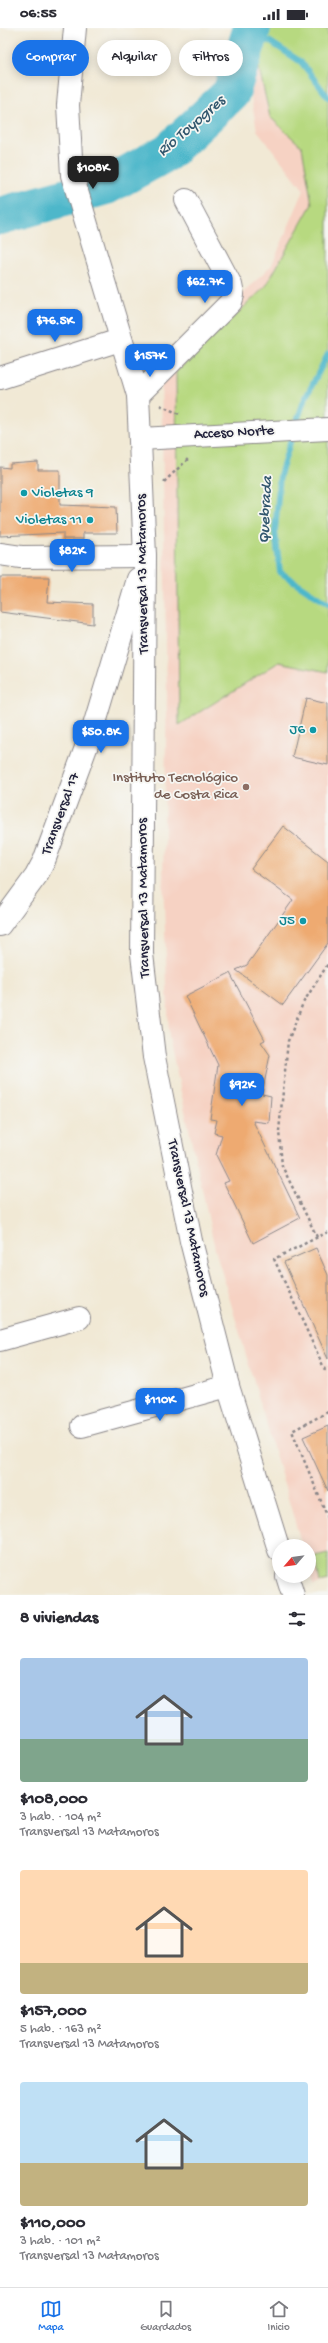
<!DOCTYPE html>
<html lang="es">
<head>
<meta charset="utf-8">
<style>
  :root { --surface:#fff; --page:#f2f2f3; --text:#2b2b33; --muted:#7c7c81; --line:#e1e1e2; --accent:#1a73e8 }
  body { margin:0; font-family:"Gochi Hand",sans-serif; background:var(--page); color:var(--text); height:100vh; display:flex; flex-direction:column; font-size:15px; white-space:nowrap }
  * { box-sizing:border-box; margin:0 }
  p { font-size:13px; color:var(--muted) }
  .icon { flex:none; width:22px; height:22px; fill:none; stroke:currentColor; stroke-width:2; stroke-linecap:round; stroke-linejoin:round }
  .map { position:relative; height:1567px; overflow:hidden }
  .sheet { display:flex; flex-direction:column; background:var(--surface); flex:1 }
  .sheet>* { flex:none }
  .top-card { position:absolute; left:12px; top:12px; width:304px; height:36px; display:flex; gap:8px }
  .needle { width:26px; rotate:242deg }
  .tools { position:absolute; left:272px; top:1511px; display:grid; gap:8px }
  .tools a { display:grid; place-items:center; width:44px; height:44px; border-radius:50%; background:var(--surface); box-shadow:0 2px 10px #0003; font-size:20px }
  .price { position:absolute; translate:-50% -34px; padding:0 9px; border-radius:8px; background:var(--accent); color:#fff; font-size:13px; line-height:26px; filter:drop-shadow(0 1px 2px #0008) }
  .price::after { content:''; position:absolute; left:50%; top:24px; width:12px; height:9px; margin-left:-6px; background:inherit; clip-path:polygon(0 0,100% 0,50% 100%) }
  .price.on { background:#222; color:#fff }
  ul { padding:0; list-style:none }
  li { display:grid; align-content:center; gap:8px; height:212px; padding:0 20px }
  li span { display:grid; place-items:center; height:124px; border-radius:4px; color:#555 }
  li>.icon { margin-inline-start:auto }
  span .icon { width:72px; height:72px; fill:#fffc; stroke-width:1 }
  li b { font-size:17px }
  h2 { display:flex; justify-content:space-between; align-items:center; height:48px; padding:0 20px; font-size:17px }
  .pill { padding:0 14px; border-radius:18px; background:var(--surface); box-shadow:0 2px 10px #0003; font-size:14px; line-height:36px }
  .pill.on { background:var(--accent); color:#fff }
  .status { display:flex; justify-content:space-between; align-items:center; height:28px; padding:0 20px; background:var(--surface); direction:ltr }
  .status svg { height:11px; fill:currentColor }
  .dock { display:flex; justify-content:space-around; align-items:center; height:56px; border-top:1px solid var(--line); background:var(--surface); font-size:11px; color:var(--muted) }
  .dock a { display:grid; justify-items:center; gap:2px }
  .dock .on { color:var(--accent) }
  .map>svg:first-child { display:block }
  .built { fill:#f6d2c3 }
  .green { fill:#b7d980; stroke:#6c7e5e }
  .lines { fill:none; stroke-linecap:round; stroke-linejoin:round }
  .stream { stroke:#4db7ca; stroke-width:6 }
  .river { stroke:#4db7ca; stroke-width:38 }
  .building { fill:#eeaa71 }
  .minor-casing { stroke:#8a8688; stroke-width:24 }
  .path { stroke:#8a8688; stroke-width:2.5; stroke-dasharray:3 3; stroke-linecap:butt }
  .minor { stroke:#fff; stroke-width:22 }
  .culture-dot { fill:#0f9aa8; stroke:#f6f6f2; stroke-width:1.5 }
  .education-dot { fill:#8d6e63; stroke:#f6f6f2; stroke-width:1.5 }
  .labels { text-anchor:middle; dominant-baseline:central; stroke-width:3.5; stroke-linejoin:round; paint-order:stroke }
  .street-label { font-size:15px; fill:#22223b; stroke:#f6f6f2 }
  .culture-label { font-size:15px; fill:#0d838f; stroke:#f6f6f2; text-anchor:end }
  .education-label { font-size:15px; fill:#785e54; stroke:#f6f6f2; text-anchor:end }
  .water-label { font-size:16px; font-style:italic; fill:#31566d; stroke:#f6f6f2 }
</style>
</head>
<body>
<div class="status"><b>06:55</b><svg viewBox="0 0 49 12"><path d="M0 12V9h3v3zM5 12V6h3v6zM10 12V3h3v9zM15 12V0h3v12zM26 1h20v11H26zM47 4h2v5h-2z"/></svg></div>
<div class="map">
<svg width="328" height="1567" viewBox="0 0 328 1567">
  <rect width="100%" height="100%" fill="#f6f6f2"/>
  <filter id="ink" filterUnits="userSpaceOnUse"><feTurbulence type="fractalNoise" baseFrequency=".025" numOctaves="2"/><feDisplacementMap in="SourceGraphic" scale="8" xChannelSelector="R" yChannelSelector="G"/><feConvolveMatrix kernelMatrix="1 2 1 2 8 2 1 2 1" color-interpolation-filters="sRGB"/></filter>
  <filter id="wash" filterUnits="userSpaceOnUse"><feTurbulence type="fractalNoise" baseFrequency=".012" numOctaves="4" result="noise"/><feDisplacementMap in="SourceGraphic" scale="16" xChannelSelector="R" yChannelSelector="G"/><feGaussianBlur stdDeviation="0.9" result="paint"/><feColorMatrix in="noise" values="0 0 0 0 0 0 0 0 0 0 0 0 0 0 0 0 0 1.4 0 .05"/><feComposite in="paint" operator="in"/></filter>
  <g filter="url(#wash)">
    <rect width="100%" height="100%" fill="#f1e9d5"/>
    <polygon class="built" points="249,0 328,0 328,1553 313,1557 309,1542 309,1518 302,1518 215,1221 169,1009 163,849 167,668 161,344 272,237 304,162 257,102 245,38"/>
    <g class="green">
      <polygon points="262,0 328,0 328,644 279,634 179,697 176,344 266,258 312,176 302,119 270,89 258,36"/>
      <polygon points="328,1525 328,1552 320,1554 315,1528"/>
    </g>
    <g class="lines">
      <g class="stream">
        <polyline points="252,2 301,34 328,69"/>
        <polyline points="295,399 304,373 328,326"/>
        <polyline points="292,408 280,447 275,503 280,544 328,576"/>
      </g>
      <polyline class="river" points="0,188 106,158 168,124 231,65 252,0"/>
    </g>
    <g id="blocks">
      <g class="building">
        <polygon points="38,434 38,442 60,442 60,477 116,479 117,505 83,505 83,511 63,511 63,505 0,508 0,439 10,440 10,436"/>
        <polygon points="0,549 49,549 47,574 93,576 93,596 0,584"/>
        <polygon points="306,670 328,675 328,737 292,729"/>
        <polygon points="283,798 328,833 328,915 283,977 236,942 247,937 293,872 251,841"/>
        <polygon points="230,945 265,1012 261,1014 270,1027 262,1066 271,1068 269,1095 253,1093 300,1190 253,1215 224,1155 229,1153 216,1127 222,1107 214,1105 217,1092 210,1091 218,1037 185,968"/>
        <polygon points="316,1220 328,1247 328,1331 284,1234"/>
        <polygon points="328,1398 328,1463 303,1409"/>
      </g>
    </g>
  </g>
  <g filter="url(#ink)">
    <use href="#blocks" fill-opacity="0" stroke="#8a8688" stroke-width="1"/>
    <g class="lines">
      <g class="minor-casing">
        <g id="minor">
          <polyline points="75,0 68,77 72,147 138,367 145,528 142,926 154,1029 191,1213 228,1358 279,1522"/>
          <polyline points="0,350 120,312"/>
          <polyline points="138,367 231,274 233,267 231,257 186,172"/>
          <polyline points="140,411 328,401"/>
          <polyline points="0,526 21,529 145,528"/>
          <polyline points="0,897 36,848 44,833 94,698 138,551"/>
          <polyline points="0,1312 79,1290"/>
          <polyline points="82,1398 228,1358"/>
          <polyline points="287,1548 293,1567"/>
        </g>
      </g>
      <g class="path">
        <polyline points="160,377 179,386"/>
        <polyline points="164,454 188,431"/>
        <polyline points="328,1204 274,1231 325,1342 328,1340"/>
        <polyline points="317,1209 282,1138 279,1103 288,1013 303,975 328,936"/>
        <polyline points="328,1384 292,1403 328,1490"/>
      </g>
      <use href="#minor" class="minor"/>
    </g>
  </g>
  <g class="culture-dot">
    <circle cx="24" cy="465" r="4"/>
    <circle cx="90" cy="492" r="4"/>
    <circle cx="313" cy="702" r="4"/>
    <circle cx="303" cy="893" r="4"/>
  </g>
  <circle class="education-dot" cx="246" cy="759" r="4"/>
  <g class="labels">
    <g class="street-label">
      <text transform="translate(234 405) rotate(-3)">Acceso Norte</text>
      <text transform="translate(143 546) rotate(-91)">Transversal 13 Matamoros</text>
      <text transform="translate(61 786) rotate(-70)">Transversal 17</text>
      <text transform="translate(144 870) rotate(-91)">Transversal 13 Matamoros</text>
      <text transform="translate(188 1190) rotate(78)">Transversal 13 Matamoros</text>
    </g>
    <g class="culture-label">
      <text x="32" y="465" text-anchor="start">Violetas 9</text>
      <text x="82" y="492">Violetas 11</text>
      <text x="305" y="702">J6</text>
      <text x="295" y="893">J5</text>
    </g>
    <g class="education-label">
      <text x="238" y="750">Instituto Tecnológico<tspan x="238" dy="17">de Costa Rica</tspan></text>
    </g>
    <g class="water-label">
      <text transform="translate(192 99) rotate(-41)">Río Toyogres</text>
      <text transform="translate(267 482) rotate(-87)">Quebrada</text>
    </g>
  </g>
</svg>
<div class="tools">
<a><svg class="needle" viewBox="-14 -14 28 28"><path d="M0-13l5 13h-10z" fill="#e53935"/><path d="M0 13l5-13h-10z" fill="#7c7c81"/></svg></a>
</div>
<b class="price on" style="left:93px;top:162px">$108K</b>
<b class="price" style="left:205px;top:276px">$62.7K</b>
<b class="price" style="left:55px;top:315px">$76.5K</b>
<b class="price" style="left:150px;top:350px">$157K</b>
<b class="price" style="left:72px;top:545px">$82K</b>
<b class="price" style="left:101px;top:726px">$50.8K</b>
<b class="price" style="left:242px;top:1079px">$92K</b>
<b class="price" style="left:160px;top:1394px">$110K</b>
<div class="top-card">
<a class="pill on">Comprar</a>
<a class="pill">Alquilar</a>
<a class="pill">Filtros</a>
</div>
</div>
<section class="sheet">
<h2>8 viviendas<svg class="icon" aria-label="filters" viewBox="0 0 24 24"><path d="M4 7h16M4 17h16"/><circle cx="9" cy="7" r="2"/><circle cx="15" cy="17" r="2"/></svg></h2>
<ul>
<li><span style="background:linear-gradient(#a9c7e8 65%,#7fa58c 0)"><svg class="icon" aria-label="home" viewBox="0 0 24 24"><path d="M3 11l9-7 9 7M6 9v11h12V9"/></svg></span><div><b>$108,000</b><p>3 hab. · 104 m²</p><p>Transversal 13 Matamoros</p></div></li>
<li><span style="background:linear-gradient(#ffd9b3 75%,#c2b280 0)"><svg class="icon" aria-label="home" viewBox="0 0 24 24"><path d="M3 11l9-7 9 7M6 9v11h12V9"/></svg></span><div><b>$157,000</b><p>5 hab. · 163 m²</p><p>Transversal 13 Matamoros</p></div></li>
<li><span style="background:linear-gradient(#bfe0f5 65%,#c2b280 0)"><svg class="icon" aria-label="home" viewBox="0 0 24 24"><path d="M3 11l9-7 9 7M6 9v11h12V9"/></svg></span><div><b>$110,000</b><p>3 hab. · 101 m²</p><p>Transversal 13 Matamoros</p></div></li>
</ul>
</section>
<nav class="dock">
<a class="on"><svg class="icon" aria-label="map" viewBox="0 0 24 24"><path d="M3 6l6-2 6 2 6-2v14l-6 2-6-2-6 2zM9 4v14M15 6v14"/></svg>Mapa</a>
<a><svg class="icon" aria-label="saved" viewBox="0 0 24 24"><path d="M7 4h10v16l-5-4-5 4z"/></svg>Guardados</a>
<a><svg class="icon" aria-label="home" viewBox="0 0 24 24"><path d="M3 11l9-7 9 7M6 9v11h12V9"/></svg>Inicio</a>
</nav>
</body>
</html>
